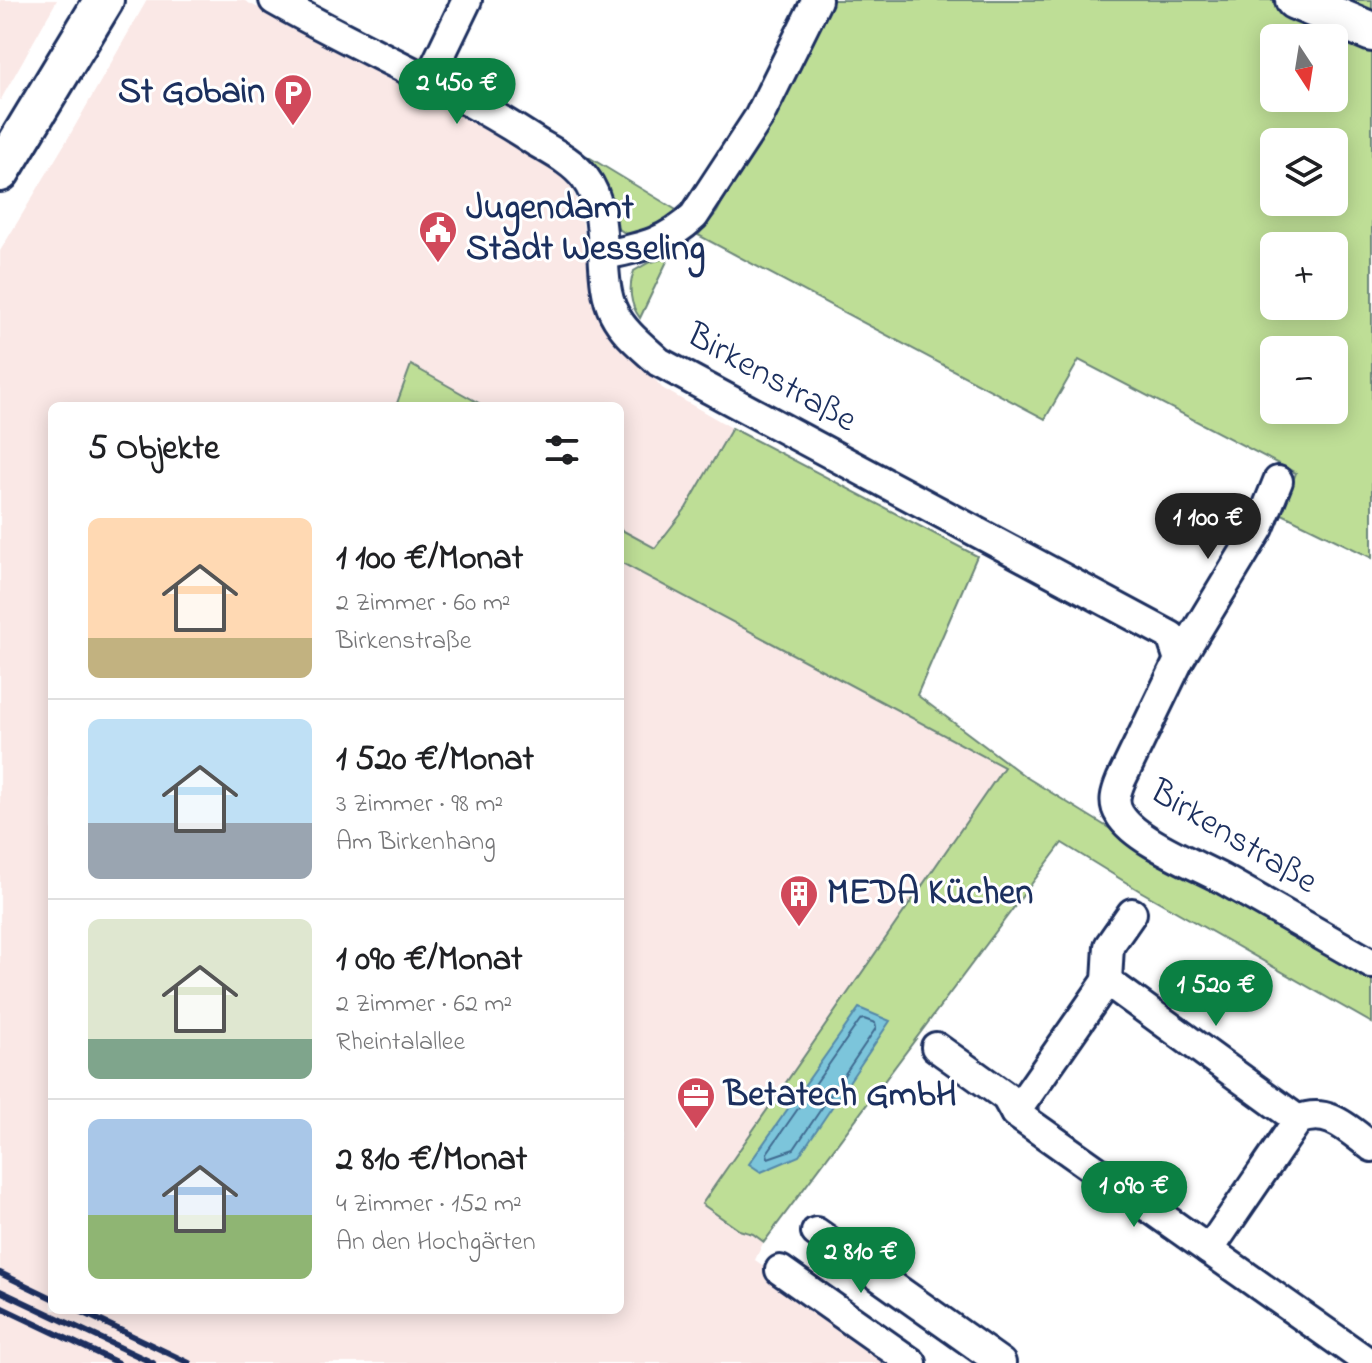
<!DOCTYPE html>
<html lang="de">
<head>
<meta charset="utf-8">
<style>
  :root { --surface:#fff; --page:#f6f6f6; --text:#202124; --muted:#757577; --line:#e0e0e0; --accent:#0b8043 }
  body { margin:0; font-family:"Indie Flower",sans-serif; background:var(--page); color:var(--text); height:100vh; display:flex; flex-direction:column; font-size:30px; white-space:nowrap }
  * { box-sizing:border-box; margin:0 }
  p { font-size:26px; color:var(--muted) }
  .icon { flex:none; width:44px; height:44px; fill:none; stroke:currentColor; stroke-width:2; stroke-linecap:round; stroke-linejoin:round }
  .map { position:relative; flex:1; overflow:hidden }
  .side { position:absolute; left:48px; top:402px; width:576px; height:912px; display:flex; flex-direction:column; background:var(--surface); border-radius:12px; box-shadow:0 4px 20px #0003 }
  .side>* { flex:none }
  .needle { width:52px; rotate:168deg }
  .tools { position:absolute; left:1260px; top:24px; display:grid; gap:16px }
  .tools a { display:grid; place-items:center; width:88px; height:88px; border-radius:12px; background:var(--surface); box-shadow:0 4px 20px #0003; font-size:40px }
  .price { position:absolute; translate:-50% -68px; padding:0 18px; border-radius:28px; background:var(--accent); color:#fff; font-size:26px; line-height:52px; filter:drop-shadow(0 2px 4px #0008) }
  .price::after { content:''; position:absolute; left:50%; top:48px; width:24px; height:18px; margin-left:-12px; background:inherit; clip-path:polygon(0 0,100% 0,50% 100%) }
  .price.current { background:#222; color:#fff }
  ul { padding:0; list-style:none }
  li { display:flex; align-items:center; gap:24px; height:200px; padding:0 40px }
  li+li { border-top:2px solid var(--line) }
  li span { display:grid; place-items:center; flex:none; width:224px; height:160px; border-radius:12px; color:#555 }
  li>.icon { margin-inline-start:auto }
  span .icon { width:96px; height:96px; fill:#fffc; stroke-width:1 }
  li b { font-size:34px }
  h2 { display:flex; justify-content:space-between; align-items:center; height:96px; padding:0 40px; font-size:34px }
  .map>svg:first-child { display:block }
  .built { fill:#fae8e6 }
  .green { fill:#bede96; stroke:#6c867a; stroke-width:2; fill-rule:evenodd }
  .water { fill:#7bc5db; stroke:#5589a9; stroke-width:2 }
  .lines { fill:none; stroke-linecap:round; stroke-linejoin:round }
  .shore { stroke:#416b90; stroke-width:2 }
  .street-casing { stroke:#1b2f5e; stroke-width:34 }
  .secondary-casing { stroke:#1b2f5e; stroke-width:44 }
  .street { stroke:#fff; stroke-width:28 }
  .secondary { stroke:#fff; stroke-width:38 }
  .rail { stroke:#1b2f5e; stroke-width:6 }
  .labels { text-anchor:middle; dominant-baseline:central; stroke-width:6; stroke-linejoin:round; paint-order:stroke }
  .poi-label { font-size:36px; font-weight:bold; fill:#1b2f5e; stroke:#fff; text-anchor:start }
  .street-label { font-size:36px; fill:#1b2f5e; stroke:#fff }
</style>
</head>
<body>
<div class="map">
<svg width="1372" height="1363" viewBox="0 0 1372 1363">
  <rect width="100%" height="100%" fill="#fff"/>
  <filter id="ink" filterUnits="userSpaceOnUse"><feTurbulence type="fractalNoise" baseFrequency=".0125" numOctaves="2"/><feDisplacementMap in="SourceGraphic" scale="16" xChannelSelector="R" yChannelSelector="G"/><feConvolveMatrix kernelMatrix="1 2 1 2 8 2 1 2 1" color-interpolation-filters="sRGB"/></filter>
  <g filter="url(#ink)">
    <g class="built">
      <polygon points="0,0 57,0 0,101"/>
      <polygon points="147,0 243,0 490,128 548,166 569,183 581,211 594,306 662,388 732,428 686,508 654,548 620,529 620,406 484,406 411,365 396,406 52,406 52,1310 620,1310 620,562 1004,767 1062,843 764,1241 755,1260 902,1363 0,1363 0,251 67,140"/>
    </g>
    <g class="green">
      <path d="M 829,0 L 1372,0 L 1372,558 L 1280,513 L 1296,473 L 1079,360 L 1045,419 L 698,235 L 717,212 ZM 1274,38 L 1334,38 L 1334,98 L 1274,98 ZM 1274,142 L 1334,142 L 1334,202 L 1274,202 ZM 1274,246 L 1334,246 L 1334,306 L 1274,306 ZM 1274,350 L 1334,350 L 1334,410 L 1274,410 Z"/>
      <polygon points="587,156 683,214 631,237 616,227 607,205 583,164"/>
      <path d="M 669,257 L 640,318 C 630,305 628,287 634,271 L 648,263 Z"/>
      <polygon points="411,365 484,406 396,406"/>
      <polygon points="732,428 977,556 917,695 1026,777 1138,846 1372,964 1372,1023 1140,891 1062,843 764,1242 753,1234 739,1230 702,1204 1004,767 620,562 620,529 655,548 686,508"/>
    </g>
    <polygon class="water" points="859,1008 890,1021 799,1156 761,1172 749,1164"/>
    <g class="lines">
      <polygon class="shore" points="864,1019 875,1023 876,1028 794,1149 768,1158 767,1153 860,1020"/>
      <g class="street-casing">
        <g id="street">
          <path d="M 274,0 C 360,49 453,87 536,142 C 553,152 573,162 585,178 C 613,214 595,277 614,313 C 624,333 643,347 659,362 L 1171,636 L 1179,660"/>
          <polyline points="428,81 467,0"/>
          <path d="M 605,255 C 643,247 665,243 694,216 L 759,117 L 817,0"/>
          <path d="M 1278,481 L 1259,528 L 1179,660 L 1121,780 C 1116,792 1112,803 1120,815 C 1136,842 1200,866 1228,882 C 1276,909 1324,937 1372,964"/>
          <polyline points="1107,981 1109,946 1132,913"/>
          <polyline points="936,1047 1006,1097 1015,1113 1369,1363"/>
          <polyline points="1015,1113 1107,981 1298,1120 1209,1250"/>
          <path d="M 1298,1120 C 1328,1107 1348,1129 1372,1147"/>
          <polyline points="816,1232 1001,1363"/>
          <polyline points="780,1270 912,1363"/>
        </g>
      </g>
      <g class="secondary-casing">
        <g id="secondary">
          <polyline points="1295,0 1372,32"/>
          <polyline points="0,172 104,0"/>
        </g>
      </g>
      <use href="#street" class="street"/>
      <use href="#secondary" class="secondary"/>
      <g class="rail">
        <polyline points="0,1273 52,1298"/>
        <polyline points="0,1291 153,1363"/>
        <polyline points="0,1307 118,1363"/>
        <polyline points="78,1310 189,1363"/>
      </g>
    </g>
  </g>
  <defs>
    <g id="parking-pin" transform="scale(2)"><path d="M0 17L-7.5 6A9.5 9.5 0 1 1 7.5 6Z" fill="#d1495b" stroke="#fff"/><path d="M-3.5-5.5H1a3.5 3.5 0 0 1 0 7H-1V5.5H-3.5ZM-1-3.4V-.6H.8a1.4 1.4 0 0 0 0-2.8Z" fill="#fff"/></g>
    <g id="civic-pin" transform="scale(2)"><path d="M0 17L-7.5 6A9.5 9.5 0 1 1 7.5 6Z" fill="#d1495b" stroke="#fff"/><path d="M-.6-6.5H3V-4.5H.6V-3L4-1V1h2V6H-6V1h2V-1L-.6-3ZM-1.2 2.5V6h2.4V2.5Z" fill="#fff"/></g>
    <g id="building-pin" transform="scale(2)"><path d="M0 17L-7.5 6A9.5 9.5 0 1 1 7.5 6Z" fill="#d1495b" stroke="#fff"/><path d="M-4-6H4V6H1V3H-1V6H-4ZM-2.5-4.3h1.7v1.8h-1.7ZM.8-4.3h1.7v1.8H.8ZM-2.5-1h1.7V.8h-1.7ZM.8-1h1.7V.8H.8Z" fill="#fff"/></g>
    <g id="office-pin" transform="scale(2)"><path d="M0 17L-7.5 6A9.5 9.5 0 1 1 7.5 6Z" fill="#d1495b" stroke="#fff"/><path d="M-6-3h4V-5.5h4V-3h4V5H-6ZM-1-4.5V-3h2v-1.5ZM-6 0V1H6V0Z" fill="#fff"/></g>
  </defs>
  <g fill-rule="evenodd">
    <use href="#parking-pin" x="293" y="93"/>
    <use href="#civic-pin" x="438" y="230"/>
    <use href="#building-pin" x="799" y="894"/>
    <use href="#office-pin" x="696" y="1096"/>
  </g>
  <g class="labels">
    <g class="poi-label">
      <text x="265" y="93" text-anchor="end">St Gobain</text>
      <text x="466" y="209">Jugendamt<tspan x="466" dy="41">Stadt Wesseling</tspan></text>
      <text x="827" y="894">MEDA Küchen</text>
      <text x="724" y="1096">Betatech GmbH</text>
    </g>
    <g class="street-label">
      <text transform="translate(771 379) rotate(29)">Birkenstraße</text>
      <text transform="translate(1233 838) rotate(31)">Birkenstraße</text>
    </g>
  </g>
</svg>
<div class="tools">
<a><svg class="needle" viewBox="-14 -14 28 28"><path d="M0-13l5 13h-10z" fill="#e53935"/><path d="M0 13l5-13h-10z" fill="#757577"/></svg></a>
<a><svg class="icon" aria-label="layers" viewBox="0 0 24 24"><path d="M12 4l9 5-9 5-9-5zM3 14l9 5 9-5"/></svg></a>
<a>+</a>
<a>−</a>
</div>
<b class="price" style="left:457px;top:126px">2 450 €</b>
<b class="price current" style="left:1208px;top:561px">1 100 €</b>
<b class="price" style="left:1216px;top:1028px">1 520 €</b>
<b class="price" style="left:1134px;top:1229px">1 090 €</b>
<b class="price" style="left:861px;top:1295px">2 810 €</b>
<section class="side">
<h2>5 Objekte<svg class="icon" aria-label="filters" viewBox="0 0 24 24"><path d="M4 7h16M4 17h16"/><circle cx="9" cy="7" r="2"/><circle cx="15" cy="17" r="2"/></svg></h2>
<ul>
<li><span style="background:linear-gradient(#ffd9b3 75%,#c2b280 0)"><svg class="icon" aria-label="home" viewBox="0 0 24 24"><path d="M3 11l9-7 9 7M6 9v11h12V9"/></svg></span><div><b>1 100 €/Monat</b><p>2 Zimmer · 60 m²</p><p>Birkenstraße</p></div></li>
<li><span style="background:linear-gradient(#bfe0f5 65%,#9aa5b1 0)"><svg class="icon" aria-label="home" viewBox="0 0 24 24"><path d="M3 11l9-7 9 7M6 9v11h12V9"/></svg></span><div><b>1 520 €/Monat</b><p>3 Zimmer · 98 m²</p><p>Am Birkenhang</p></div></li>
<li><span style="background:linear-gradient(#dfe7d0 75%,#7fa58c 0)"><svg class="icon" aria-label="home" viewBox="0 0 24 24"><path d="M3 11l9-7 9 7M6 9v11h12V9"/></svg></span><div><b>1 090 €/Monat</b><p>2 Zimmer · 62 m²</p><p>Rheintalallee</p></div></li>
<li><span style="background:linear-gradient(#a9c7e8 60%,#8fb573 0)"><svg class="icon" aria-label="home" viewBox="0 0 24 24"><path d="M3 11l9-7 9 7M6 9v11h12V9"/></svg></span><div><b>2 810 €/Monat</b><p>4 Zimmer · 152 m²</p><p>An den Hochgärten</p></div></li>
</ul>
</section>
</div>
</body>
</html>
